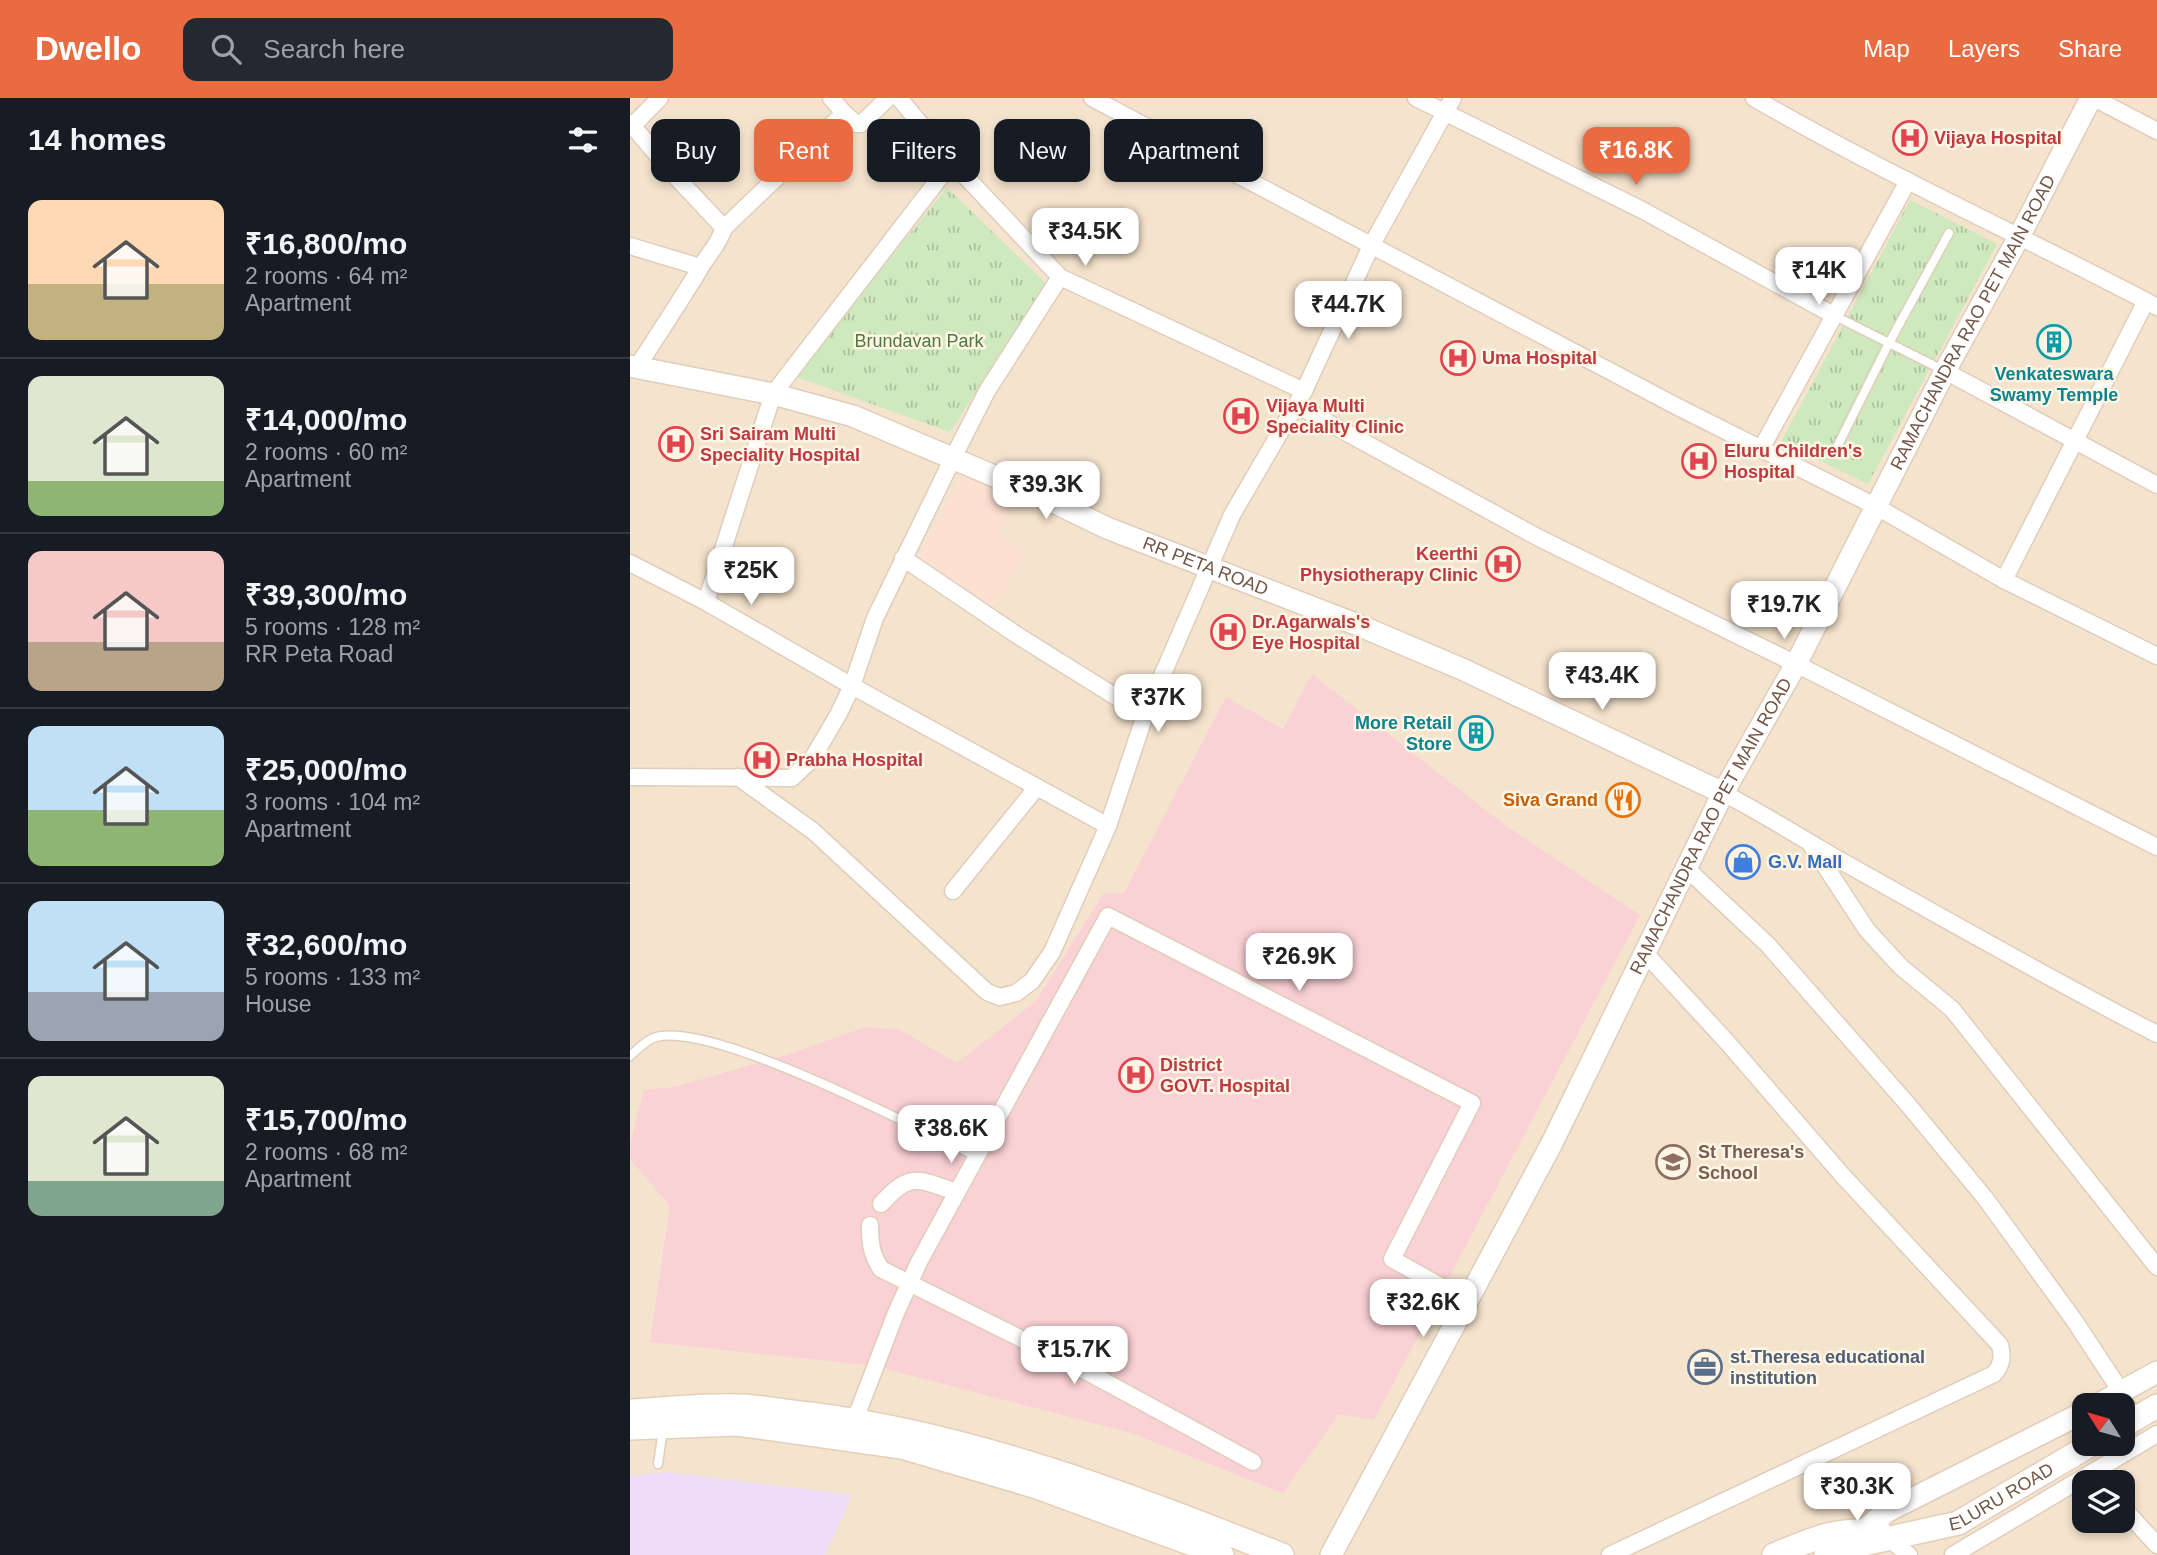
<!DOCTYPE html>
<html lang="en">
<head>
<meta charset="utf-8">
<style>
  :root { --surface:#171b24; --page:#242831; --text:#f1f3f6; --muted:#9ea1a6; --line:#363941; --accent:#e86b42 }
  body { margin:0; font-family:Arial,sans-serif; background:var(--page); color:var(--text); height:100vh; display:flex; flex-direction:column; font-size:26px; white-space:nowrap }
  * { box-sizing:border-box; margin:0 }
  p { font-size:23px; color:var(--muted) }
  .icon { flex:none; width:38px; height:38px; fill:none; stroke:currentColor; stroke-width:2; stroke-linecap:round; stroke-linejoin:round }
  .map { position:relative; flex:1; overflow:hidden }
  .panel { display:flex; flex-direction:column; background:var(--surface); width:630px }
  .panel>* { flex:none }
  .hud { position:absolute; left:21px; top:21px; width:665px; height:63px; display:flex; gap:14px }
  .needle { width:46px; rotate:307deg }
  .tools { position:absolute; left:1442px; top:1295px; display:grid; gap:14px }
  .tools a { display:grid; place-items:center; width:63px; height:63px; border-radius:14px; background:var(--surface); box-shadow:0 4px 10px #0003; font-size:35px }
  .price { position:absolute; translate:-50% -60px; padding:0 16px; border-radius:14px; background:#fff; color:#222; font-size:23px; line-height:46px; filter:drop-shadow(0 2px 4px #0008) }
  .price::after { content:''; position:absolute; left:50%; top:42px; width:21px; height:16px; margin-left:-10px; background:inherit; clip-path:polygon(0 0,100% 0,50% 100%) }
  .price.on { background:var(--accent); color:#fff }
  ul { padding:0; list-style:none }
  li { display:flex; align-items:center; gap:21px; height:175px; padding:0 28px }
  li+li { border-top:2px solid var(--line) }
  li span { display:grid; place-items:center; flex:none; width:196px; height:140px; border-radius:14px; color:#555 }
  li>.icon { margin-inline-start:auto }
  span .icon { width:84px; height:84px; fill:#fffc; stroke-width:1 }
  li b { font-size:30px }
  h2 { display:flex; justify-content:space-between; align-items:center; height:84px; padding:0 28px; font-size:30px }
  .chip { padding:0 24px; border-radius:14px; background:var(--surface); box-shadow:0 4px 10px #0003; font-size:24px; line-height:63px }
  .chip.on { background:var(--accent); color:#fff }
  header { display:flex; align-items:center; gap:42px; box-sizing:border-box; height:98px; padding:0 35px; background:var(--accent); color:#fff }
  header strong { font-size:33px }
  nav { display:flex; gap:38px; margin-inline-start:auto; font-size:24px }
  .search { width:490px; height:63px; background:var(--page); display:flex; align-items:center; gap:18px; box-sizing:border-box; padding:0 24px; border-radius:14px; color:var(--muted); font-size:26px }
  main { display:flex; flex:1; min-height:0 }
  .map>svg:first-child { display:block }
  .residential { fill:#f4e3cd; fill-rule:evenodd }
  .commercial { fill:#fde0d2 }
  .education { fill:#eedcf8 }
  .medical { fill:#fad1d5 }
  .park { fill:url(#park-tufts) }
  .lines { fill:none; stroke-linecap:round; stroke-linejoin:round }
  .service-casing { stroke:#e0cdbb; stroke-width:11 }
  .minor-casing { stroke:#e0cdbb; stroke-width:19 }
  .tertiary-casing { stroke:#e0cdbb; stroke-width:24 }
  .secondary-casing { stroke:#e5cfb9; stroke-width:26 }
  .service { stroke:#fff; stroke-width:8 }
  .minor { stroke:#fff; stroke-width:16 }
  .tertiary { stroke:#fff; stroke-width:21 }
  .secondary { stroke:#fff; stroke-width:23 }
  .labels { text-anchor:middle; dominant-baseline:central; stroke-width:5; stroke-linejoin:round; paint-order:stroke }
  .health-label { font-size:18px; font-weight:bold; fill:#be3a42; stroke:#fff5e4; text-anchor:start }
  .street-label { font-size:18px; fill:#725747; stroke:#fff5e4 }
  .park-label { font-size:18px; fill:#4e783f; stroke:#fff5e4 }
  .culture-label { font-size:18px; font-weight:bold; fill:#0d838f; stroke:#fff5e4 }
  .food-label { font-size:18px; font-weight:bold; fill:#c56008; stroke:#fff5e4; text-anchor:end }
  .shop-label { font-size:18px; font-weight:bold; fill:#366cbe; stroke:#fff5e4; text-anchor:start }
  .education-label { font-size:18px; font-weight:bold; fill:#785e54; stroke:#fff5e4; text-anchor:start }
  .service-label { font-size:18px; font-weight:bold; fill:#4e5e75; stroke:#fff5e4; text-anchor:start }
</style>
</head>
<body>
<header>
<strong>Dwello</strong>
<div class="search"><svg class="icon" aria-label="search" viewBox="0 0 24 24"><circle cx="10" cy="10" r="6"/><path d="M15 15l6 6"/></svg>Search here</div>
<nav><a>Map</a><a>Layers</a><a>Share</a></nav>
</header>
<main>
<section class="panel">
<h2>14 homes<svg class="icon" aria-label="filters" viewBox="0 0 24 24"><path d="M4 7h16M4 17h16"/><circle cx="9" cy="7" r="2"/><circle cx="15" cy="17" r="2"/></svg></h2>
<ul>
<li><span style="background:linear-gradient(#ffd9b3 60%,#c2b280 0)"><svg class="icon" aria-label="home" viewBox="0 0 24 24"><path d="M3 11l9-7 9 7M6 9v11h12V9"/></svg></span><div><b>₹16,800/mo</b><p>2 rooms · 64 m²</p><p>Apartment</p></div></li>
<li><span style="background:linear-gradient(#dfe7d0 75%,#8fb573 0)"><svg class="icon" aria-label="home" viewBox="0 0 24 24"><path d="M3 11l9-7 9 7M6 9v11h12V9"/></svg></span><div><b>₹14,000/mo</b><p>2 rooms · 60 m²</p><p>Apartment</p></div></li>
<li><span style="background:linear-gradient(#f6c9c9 65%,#b9a48a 0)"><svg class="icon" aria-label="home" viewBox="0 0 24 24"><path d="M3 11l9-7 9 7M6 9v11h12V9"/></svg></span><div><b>₹39,300/mo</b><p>5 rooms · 128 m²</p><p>RR Peta Road</p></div></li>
<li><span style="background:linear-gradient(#bfe0f5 60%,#8fb573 0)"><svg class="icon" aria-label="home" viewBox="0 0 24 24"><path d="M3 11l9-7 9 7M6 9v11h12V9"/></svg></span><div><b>₹25,000/mo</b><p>3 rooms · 104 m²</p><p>Apartment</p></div></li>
<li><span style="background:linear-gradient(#bfe0f5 65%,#9aa5b1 0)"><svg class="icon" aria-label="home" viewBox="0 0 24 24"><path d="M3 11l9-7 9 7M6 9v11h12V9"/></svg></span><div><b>₹32,600/mo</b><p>5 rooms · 133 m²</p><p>House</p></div></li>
<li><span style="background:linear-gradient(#dfe7d0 75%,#7fa58c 0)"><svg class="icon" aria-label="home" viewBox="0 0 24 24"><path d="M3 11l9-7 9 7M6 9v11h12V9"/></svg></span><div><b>₹15,700/mo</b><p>2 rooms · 68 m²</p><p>Apartment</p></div></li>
</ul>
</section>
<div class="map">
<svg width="1527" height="1457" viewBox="0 0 1527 1457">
  <defs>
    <pattern id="park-tufts" width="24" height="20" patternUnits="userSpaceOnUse" patternTransform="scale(1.75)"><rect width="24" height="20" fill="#cee9be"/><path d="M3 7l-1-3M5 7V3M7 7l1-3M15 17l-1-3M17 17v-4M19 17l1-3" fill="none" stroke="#acc09c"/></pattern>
  </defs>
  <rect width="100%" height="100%" fill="#fcf1de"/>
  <path class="residential" d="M 0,0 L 1527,0 L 1527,1457 L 0,1457 ZM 1454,1307 L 1493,1307 L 1493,1346 L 1454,1346 ZM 1454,1384 L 1493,1384 L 1493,1423 L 1454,1423 Z"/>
  <polygon class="commercial" points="334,375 387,398 367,437 398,453 363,509 289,458"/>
  <polygon class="education" points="36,1374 222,1397 195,1457 0,1457 0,1378"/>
  <polygon class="medical" points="682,576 872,725 1010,817 744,1322 709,1316 653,1395 501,1335 245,1268 20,1244 40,1108 0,1061 0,1047 14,992 45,989 156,957 236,929 270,932 327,965 405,904 473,796 494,795 596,599 653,631"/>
  <g class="park">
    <polygon points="317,90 417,186 320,334 164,278"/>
    <polygon points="1280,102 1367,146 1238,386 1151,344"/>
  </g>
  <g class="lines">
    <g class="service-casing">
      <g id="service">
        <polyline points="1205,218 1313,272"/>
        <polyline points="1203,357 1259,245 1319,135"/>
        <path d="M 0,958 C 7,952 17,941 26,939 C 85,924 285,1030 346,1058"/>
        <polyline points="28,1366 33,1331"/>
      </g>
    </g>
    <g class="minor-casing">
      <g id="minor">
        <polyline points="201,0 214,15"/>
        <polyline points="269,0 322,64 430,179 674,293"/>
        <polyline points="462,0 1048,309 1247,409 1374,482 1527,558"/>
        <polyline points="786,0 1014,113 1205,218"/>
        <path d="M 1124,0 C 1251,74 1386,135 1516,203"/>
        <polyline points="1464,0 1527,33"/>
        <path d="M 0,25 L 47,80 L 94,130 C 88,148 78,156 69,172 C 49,205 28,237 7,269"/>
        <polyline points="2,28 30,0"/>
        <polyline points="94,130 214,15 226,26 231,26 258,0"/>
        <polyline points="0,148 70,169"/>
        <polyline points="1315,273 1527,387"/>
        <polyline points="666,307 909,440 1166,566 1527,749"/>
        <polyline points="1131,351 1278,83"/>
        <polyline points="273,460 390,539 515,617"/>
        <polyline points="0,465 76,504 222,588 478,728"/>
        <polyline points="1374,482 1516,203 1527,209"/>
        <polyline points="76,504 143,296 322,64"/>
        <polyline points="0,679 162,680 182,661 208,617 222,588 245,520 323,360 357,293 430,179"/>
        <polyline points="108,679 183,733 357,894 370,899 386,895 402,883 422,854 478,728 515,617 602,417 674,293 741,148 823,0"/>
        <path d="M 1093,695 C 1134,716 1173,741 1213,764 C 1317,822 1421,882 1527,936"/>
        <polyline points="1180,745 1237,832 1271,869 1322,911 1527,1169"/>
        <polyline points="1056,770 1138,847 1280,1009 1355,1100 1444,1222 1492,1295 1498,1312"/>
        <polyline points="323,793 407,689"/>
        <path d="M 251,1106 C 282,1072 287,1082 327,1094"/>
        <path d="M 240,1127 C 240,1144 241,1156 251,1171 L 450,1270 L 623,1364"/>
        <polyline points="221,1332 266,1215 289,1164 478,818 842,1005 762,1161 837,1203"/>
        <polyline points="1493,1410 1527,1447"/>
        <polyline points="1259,1441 1279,1457"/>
        <path d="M 980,1457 L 1364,1276 C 1372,1267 1373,1259 1370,1247 L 1213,1078 L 1097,944 L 1015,855"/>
        <polyline points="1323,1457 1527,1336"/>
      </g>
    </g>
    <g class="tertiary-casing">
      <g id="tertiary">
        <path id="s1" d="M 0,268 L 143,296 L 223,318 L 411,398 L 477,430 L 728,527 L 832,571 L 1093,695"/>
        <polyline points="1467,1307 1527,1274"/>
        <polyline points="1234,1432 1256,1414 1454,1314"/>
        <path id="s2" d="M 701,1457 L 922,1045 L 1093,695 L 1166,566 L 1315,273 L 1390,137 L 1461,0"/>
      </g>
    </g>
    <g class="secondary-casing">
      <g id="secondary">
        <path d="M 0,1313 C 37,1311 75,1306 111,1308 C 134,1309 157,1314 180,1316 C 344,1337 499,1396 652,1457"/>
        <polyline points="1493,1328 1527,1308"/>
        <polyline points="0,1330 107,1326 272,1349 407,1389 592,1457"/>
        <path d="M 1144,1457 C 1183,1441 1206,1429 1250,1434"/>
        <path id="s3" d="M 1196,1457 L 1216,1450 L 1328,1425 L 1462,1346"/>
      </g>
    </g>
    <use href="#service" class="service"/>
    <use href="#minor" class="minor"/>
    <use href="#tertiary" class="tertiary"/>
    <use href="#secondary" class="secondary"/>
  </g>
  <defs>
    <g id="hospital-ring" transform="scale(1.75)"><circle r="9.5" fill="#fff5e4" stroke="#e0444e" stroke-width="1.5"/><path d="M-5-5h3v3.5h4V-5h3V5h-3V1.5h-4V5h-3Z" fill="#e0444e"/></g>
    <g id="building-ring" transform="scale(1.75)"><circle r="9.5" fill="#fff5e4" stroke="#0f9aa8" stroke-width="1.5"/><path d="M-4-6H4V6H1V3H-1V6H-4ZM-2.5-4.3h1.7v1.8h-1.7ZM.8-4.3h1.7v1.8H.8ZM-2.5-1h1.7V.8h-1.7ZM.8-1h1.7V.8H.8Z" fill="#0f9aa8"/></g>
    <g id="restaurant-ring" transform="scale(1.75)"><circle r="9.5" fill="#fff5e4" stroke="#e8710a" stroke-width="1.5"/><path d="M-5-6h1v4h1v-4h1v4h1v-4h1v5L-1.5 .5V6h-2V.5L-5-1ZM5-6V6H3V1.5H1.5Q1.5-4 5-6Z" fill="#e8710a"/></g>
    <g id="shop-ring" transform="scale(1.75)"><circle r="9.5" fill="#fff5e4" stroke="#3f7fe0" stroke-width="1.5"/><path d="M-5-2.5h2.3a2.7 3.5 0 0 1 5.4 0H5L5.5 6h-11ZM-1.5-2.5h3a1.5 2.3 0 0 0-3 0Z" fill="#3f7fe0"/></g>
    <g id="school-ring" transform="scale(1.75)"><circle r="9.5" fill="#fff5e4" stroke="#8d6e63" stroke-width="1.5"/><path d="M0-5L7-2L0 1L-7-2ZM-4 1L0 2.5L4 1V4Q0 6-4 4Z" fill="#8d6e63"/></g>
    <g id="office-ring" transform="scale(1.75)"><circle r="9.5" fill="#fff5e4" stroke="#5c6f8a" stroke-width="1.5"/><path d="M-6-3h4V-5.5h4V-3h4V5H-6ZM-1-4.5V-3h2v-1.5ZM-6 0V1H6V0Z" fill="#5c6f8a"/></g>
  </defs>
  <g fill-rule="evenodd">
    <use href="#hospital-ring" x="1280" y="40"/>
    <use href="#building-ring" x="1424" y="244"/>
    <use href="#hospital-ring" x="828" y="260"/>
    <use href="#hospital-ring" x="611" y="318"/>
    <use href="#hospital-ring" x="46" y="346"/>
    <use href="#hospital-ring" x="1069" y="363"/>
    <use href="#hospital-ring" x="873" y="466"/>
    <use href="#hospital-ring" x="598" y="534"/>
    <use href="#building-ring" x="846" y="635"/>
    <use href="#hospital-ring" x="132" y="662"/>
    <use href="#restaurant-ring" x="993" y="702"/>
    <use href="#shop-ring" x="1113" y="764"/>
    <use href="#hospital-ring" x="506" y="977"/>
    <use href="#school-ring" x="1043" y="1064"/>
    <use href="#office-ring" x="1075" y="1269"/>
  </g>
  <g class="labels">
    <g class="health-label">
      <text x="1304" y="40">Vijaya Hospital</text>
      <text x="852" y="260">Uma Hospital</text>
      <text x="636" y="308">Vijaya Multi<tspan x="636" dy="21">Speciality Clinic</tspan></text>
      <text x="70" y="336">Sri Sairam Multi<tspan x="70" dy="21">Speciality Hospital</tspan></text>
      <text x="1094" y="353">Eluru Children's<tspan x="1094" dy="21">Hospital</tspan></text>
      <text x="848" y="456" text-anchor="end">Keerthi<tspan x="848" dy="21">Physiotherapy Clinic</tspan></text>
      <text x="622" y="524">Dr.Agarwals's<tspan x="622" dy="21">Eye Hospital</tspan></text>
      <text x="156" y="662">Prabha Hospital</text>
      <text x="530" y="967">District<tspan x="530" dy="21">GOVT. Hospital</tspan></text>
    </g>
    <g class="street-label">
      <text stroke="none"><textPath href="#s2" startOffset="1390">RAMACHANDRA RAO PET MAIN ROAD</textPath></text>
      <text stroke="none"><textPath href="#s1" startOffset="612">RR PETA ROAD</textPath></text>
      <text stroke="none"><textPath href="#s2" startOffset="822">RAMACHANDRA RAO PET MAIN ROAD</textPath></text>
      <text stroke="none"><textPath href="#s3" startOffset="186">ELURU ROAD</textPath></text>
    </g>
    <g class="park-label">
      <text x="289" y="243">Brundavan Park</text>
    </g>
    <g class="culture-label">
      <text x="1424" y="276">Venkateswara<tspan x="1424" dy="21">Swamy Temple</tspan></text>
      <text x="822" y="625" text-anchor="end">More Retail<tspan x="822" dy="21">Store</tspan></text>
    </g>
    <g class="food-label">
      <text x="968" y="702">Siva Grand</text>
    </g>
    <g class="shop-label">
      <text x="1138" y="764">G.V. Mall</text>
    </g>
    <g class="education-label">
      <text x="1068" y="1054">St Theresa's<tspan x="1068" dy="21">School</tspan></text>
    </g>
    <g class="service-label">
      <text x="1100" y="1259">st.Theresa educational<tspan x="1100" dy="21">institution</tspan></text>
    </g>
  </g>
</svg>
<div class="tools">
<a><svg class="needle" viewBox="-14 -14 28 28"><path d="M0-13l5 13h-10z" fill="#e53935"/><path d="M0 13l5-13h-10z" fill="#9ea1a6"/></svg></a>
<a><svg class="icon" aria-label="layers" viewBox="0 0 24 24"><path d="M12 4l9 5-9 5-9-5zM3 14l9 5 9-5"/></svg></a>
</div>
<b class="price on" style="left:1006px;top:89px">₹16.8K</b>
<b class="price" style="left:455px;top:170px">₹34.5K</b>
<b class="price" style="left:1189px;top:209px">₹14K</b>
<b class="price" style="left:718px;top:243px">₹44.7K</b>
<b class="price" style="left:416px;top:423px">₹39.3K</b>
<b class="price" style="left:121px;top:509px">₹25K</b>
<b class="price" style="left:1154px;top:543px">₹19.7K</b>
<b class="price" style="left:972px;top:614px">₹43.4K</b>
<b class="price" style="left:528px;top:636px">₹37K</b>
<b class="price" style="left:669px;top:895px">₹26.9K</b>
<b class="price" style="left:321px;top:1067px">₹38.6K</b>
<b class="price" style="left:793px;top:1241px">₹32.6K</b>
<b class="price" style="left:444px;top:1288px">₹15.7K</b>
<b class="price" style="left:1227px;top:1425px">₹30.3K</b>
<div class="hud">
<a class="chip">Buy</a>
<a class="chip on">Rent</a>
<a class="chip">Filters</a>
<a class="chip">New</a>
<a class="chip">Apartment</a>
</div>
</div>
</main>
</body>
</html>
